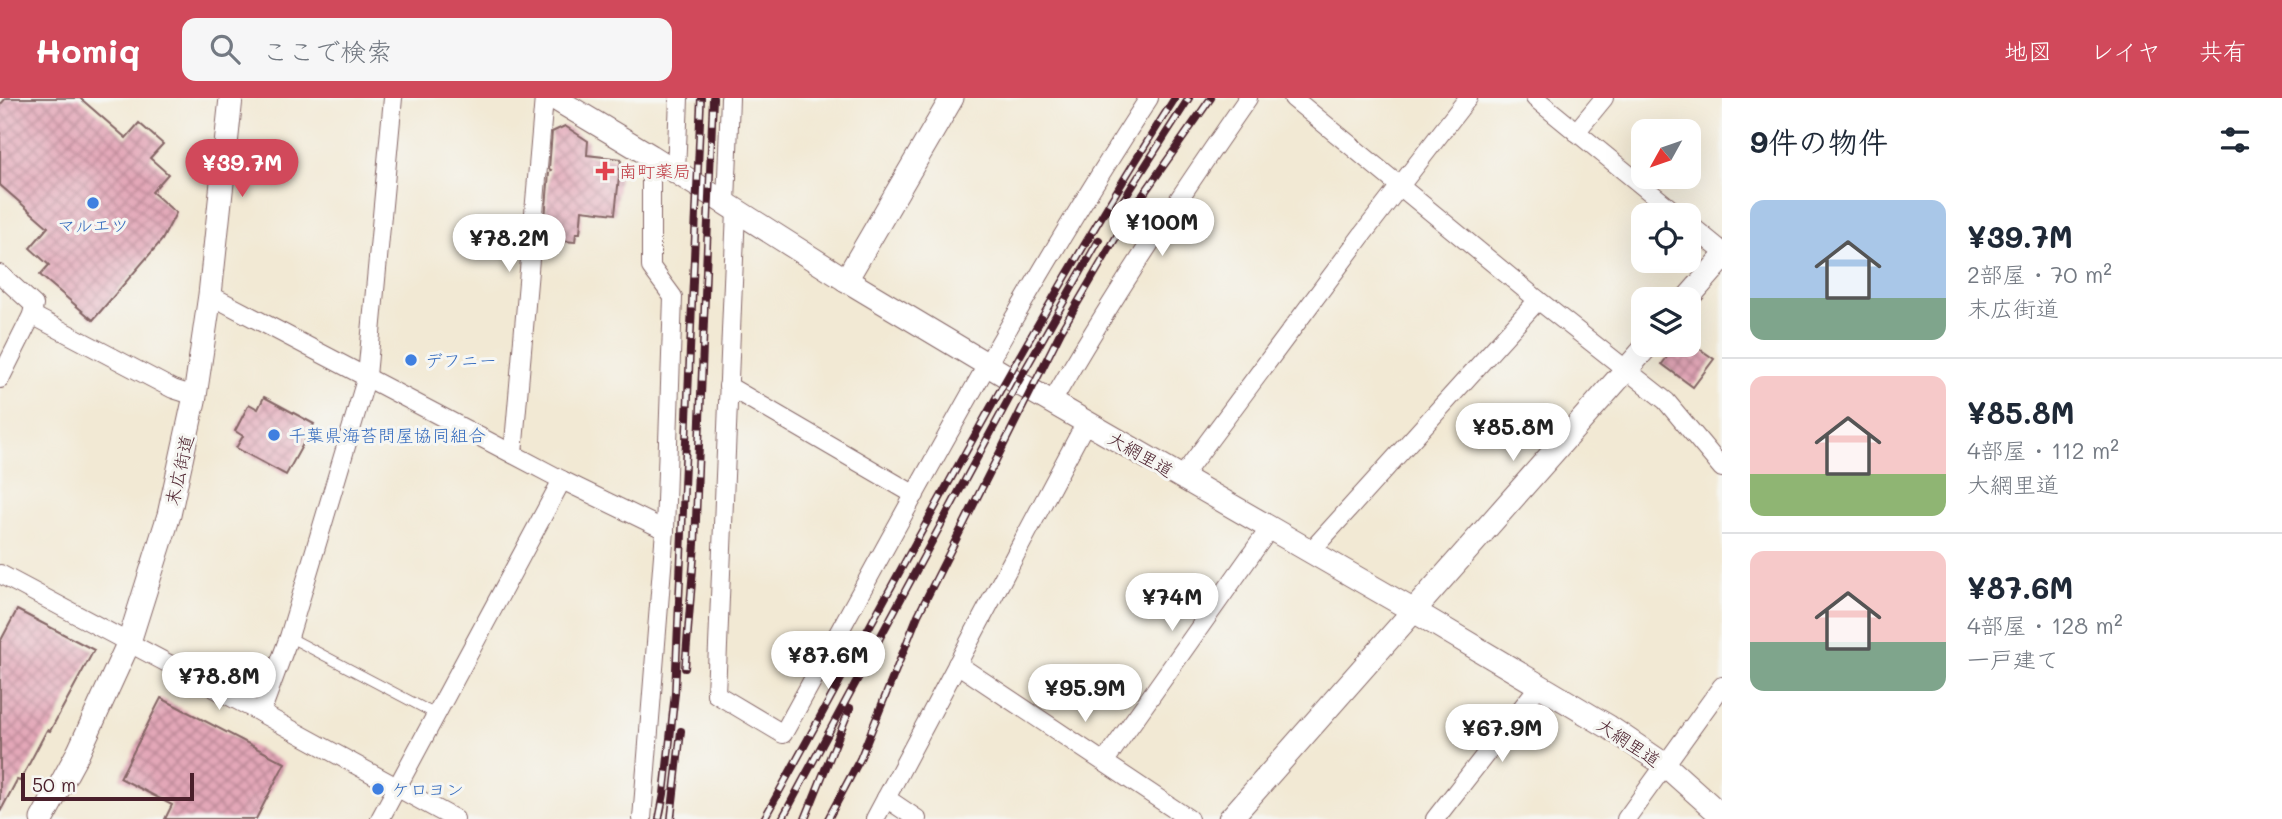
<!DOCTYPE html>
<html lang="ja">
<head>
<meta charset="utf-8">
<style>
  :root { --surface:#fff; --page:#f6f6f7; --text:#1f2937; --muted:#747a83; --line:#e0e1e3; --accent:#d1495b }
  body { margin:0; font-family:Mali,"Klee One",sans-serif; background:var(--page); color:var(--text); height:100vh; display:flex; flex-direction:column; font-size:26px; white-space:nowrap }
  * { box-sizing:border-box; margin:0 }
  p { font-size:23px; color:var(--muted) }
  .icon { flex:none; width:38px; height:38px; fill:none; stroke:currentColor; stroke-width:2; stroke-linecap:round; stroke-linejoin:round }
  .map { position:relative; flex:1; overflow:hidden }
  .sheet { display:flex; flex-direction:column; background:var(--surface); width:560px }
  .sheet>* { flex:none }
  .needle { width:46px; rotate:230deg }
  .controls { position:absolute; left:1631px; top:21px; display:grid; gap:14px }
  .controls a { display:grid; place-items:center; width:70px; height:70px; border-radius:14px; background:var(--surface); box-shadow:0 7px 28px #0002; font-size:35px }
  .scale { position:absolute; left:21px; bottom:18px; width:173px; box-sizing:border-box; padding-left:7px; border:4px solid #4a1f2b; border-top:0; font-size:19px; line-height:24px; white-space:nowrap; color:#4a1f2b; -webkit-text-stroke:5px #f6f6f2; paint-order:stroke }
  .price { position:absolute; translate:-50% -60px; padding:0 16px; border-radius:24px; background:#fff; color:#222; font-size:23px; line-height:46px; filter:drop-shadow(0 2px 4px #0008) }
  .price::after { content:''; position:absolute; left:50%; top:42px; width:21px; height:16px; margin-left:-10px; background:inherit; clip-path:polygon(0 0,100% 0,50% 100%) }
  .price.current { background:var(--accent); color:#fff }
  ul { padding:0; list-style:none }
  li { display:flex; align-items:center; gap:21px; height:175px; padding:0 28px }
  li+li { border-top:2px solid var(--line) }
  li span { display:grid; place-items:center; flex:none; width:196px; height:140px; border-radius:14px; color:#555 }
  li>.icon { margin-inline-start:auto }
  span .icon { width:84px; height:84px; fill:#fffc; stroke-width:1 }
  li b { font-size:30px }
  h2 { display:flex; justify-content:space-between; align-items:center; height:84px; padding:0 28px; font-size:30px }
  header { display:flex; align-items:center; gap:42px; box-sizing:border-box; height:98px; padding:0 35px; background:var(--accent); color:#fff }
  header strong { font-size:33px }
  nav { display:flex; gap:38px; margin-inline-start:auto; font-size:24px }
  .search { width:490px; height:63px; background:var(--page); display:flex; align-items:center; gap:18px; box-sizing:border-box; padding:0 24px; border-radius:14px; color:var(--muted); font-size:26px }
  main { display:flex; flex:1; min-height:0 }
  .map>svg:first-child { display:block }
  .building { fill:url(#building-cross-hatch) }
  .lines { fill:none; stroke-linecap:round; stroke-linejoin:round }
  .service-casing { stroke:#856666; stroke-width:11 }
  .minor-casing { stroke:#856666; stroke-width:20 }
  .tertiary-casing { stroke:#856666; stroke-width:25 }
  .service { stroke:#fff; stroke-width:9 }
  .minor { stroke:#fff; stroke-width:18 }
  .tertiary { stroke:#fff; stroke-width:23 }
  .rail-casing { stroke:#4a1f2b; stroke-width:8 }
  .rail { stroke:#f6f6f2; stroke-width:5; stroke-dasharray:16; stroke-linecap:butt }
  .health-dot { fill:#e0444e; stroke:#f6f6f2; stroke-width:2.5 }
  .shop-dot { fill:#3f7fe0; stroke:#f6f6f2; stroke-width:2.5 }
  .labels { text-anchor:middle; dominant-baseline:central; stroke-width:6; stroke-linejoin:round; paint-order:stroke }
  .health-label { font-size:18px; fill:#be3a42; stroke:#f6f6f2; text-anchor:start }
  .shop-label { font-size:18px; fill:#366cbe; stroke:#f6f6f2; text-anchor:start }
  .street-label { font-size:18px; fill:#4a1f2b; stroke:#f6f6f2 }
</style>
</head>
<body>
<header>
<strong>Homiq</strong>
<div class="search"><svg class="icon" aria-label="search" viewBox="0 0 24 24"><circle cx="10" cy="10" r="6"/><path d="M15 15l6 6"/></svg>ここで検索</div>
<nav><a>地図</a><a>レイヤ</a><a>共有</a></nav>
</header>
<main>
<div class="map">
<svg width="1722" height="721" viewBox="0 0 1722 721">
  <defs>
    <pattern id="building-cross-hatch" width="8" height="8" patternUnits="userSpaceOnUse" patternTransform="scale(1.75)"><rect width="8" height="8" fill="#e3a7b8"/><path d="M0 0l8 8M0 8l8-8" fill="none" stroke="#ba8796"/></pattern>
  </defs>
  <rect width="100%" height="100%" fill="#f6f6f2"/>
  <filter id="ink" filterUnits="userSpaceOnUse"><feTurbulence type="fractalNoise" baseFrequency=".0143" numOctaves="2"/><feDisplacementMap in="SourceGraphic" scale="14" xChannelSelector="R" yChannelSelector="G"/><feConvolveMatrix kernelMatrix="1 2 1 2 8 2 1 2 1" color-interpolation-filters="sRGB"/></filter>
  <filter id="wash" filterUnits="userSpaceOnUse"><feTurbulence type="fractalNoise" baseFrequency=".00686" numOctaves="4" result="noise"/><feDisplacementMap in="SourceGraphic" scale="28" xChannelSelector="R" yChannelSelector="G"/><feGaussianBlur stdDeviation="1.57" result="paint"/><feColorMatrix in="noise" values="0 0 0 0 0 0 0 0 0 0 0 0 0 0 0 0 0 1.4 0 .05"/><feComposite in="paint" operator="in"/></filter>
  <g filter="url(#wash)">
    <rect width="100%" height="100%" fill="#f2e9d4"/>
    <g id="blocks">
      <g class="building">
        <polygon points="6,0 80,0 126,40 139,25 163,46 150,60 168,76 152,94 176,115 162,142 93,222 40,177 49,167 30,150 48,129 0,87 0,7"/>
        <polygon points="565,28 588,43 587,57 621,61 615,116 582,112 580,135 576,135 575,144 552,142 553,132 544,132 549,75 551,72 549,71 552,34"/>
        <polygon points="1676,247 1694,247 1714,261 1693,289 1662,266"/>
        <polygon points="264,299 314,326 286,377 236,350 243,338 235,333 249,306 258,311"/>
        <polygon points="17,512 94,552 50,633 47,632 20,683 17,682 0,714 0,544"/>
        <polygon points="161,600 285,665 256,721 165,721 172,707 120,680"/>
      </g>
    </g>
  </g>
  <g filter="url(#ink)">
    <use href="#blocks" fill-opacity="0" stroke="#856666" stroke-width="2"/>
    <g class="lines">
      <g class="service-casing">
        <polyline id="service" points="289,539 437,617"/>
      </g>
      <g class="minor-casing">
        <g id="minor">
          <polyline points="1293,0 1538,202 1666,303 1722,370"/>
          <polyline points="1535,0 1678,117"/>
          <polyline points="1576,34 1604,0"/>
          <polyline points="676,74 679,0"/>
          <polyline points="726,105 730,0"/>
          <path d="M 736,112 L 716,596 L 783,636 C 901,422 1015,205 1149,0"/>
          <polyline points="1689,126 1722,153"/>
          <polyline points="0,176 34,207 32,217 0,281"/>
          <polyline points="210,197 562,382 665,432"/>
          <polyline points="32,217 173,291 195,298"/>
          <polyline points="728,288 915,397"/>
          <path d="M 1052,304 C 1112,199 1179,99 1248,0"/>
          <polyline points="513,356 544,0"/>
          <polyline points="1181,380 1362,137 1468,0"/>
          <polyline points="1310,454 1538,202"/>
          <polyline points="0,476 261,615 455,721"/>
          <polyline points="957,566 1189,721"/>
          <polyline points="261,615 289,539 367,278 393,0"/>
          <polyline points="1105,663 1270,430"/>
          <polyline points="886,700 917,721"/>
          <polyline points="380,721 562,382"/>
          <polyline points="642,721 665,432 673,199 651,169 651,58"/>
          <polyline points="875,721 1086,324"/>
          <polyline points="1435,721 1539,588"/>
          <polyline points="1626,721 1722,588"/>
        </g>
      </g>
      <g class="tertiary-casing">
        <g id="tertiary">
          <polyline points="554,0 651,58 846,182 1008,279 1414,513 1609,629 1665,667 1722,718"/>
          <polyline points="846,182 952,0"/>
          <polyline points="1687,201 1722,161"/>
          <polyline points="42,721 79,653 129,544 169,417 195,298 210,197 231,0"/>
          <polyline points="1230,721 1648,247"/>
        </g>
      </g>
      <use href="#service" class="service"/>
      <use href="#minor" class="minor"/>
      <use href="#tertiary" class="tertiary"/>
      <g class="rail-casing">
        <g id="rail">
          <polyline points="1117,112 1189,0"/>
          <polyline points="685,570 695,446 713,0"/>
          <polyline points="659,721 664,696 675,595 701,0"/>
          <polyline points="671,721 681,633"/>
          <path d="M 764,721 C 898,479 1026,233 1175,0"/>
          <polyline points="782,721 1018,284 1099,142"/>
          <polyline points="805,721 850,610"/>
          <polyline points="828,721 860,661 918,517 1061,233 1131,114 1211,0"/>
        </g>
      </g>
      <use href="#rail" class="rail"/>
    </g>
  </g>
  <path class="health-dot" d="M601.5 62.5h7v7h7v7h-7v7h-7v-7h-7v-7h7z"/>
  <g class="shop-dot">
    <circle cx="93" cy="105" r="7"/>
    <circle cx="411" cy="262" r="7"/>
    <circle cx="274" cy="337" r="7"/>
    <circle cx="378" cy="691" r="7"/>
  </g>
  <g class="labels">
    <g class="health-label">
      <text x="619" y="73">南町薬局</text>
    </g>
    <g class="shop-label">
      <text x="93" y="127" text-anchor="middle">マルエツ</text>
      <text x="425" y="262">デフニー</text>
      <text x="288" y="337">千葉県海苔問屋協同組合</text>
      <text x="392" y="691">ケロヨン</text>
    </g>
    <g class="street-label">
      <text transform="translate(1141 356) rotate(30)">大網里道</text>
      <text transform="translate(179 372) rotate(-77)">末広街道</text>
      <text transform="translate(1629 644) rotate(34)">大網里道</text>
    </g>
  </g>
</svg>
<div class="controls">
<a><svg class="needle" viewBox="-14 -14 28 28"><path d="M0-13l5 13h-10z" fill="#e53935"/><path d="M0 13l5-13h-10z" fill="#747a83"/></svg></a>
<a><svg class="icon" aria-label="locate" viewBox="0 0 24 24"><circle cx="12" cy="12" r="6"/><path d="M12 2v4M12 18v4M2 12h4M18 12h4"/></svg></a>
<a><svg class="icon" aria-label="layers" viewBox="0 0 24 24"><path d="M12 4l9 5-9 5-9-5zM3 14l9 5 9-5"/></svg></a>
</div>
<div class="scale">50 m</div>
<b class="price current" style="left:242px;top:101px">¥39.7M</b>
<b class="price" style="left:1162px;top:160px">¥100M</b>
<b class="price" style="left:509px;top:176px">¥78.2M</b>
<b class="price" style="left:1513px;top:365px">¥85.8M</b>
<b class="price" style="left:1172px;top:535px">¥74M</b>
<b class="price" style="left:828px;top:593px">¥87.6M</b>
<b class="price" style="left:219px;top:614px">¥78.8M</b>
<b class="price" style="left:1085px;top:626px">¥95.9M</b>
<b class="price" style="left:1502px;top:666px">¥67.9M</b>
</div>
<section class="sheet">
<h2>9件の物件<svg class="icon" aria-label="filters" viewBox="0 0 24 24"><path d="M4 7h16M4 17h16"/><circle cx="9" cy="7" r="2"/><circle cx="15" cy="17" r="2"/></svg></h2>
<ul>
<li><span style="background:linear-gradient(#a9c7e8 70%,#7fa58c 0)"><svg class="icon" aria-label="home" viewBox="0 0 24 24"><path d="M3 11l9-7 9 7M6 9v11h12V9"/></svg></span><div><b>¥39.7M</b><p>2部屋 · 70 m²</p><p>末広街道</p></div></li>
<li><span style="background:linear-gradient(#f6c9c9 70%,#8fb573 0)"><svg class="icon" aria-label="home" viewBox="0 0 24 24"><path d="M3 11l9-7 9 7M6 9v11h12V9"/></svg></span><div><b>¥85.8M</b><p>4部屋 · 112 m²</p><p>大網里道</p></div></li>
<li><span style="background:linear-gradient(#f6c9c9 65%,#7fa58c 0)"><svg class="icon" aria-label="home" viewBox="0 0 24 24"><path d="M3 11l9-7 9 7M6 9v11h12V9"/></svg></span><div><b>¥87.6M</b><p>4部屋 · 128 m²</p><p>一戸建て</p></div></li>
</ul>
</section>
</main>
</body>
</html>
